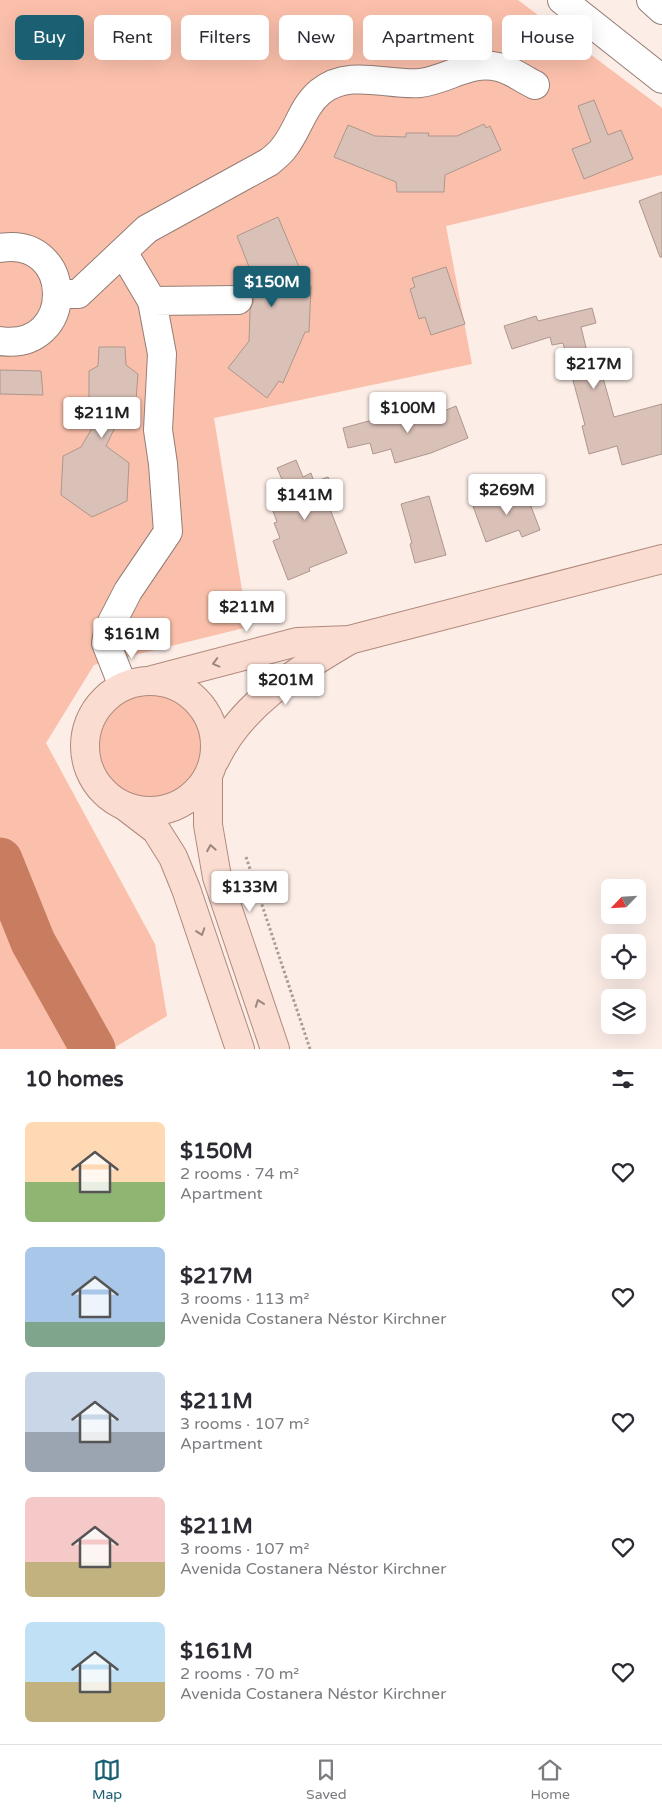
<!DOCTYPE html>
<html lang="en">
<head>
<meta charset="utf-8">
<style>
  :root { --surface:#fff; --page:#f2f2f3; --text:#2b2b33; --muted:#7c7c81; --line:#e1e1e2; --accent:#1b5f72 }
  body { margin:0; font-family:"Varela Round",sans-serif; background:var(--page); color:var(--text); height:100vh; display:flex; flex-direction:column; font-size:19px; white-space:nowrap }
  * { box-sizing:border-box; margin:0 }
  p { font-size:16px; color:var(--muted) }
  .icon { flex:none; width:28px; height:28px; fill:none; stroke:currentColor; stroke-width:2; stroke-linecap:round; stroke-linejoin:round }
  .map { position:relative; height:1049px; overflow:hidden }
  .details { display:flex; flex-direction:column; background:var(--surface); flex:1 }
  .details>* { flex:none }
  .banner { position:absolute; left:15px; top:15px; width:632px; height:45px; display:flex; gap:10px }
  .needle { width:32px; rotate:245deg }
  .fabs { position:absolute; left:601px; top:879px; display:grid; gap:10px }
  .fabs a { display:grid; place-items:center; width:45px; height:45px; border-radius:8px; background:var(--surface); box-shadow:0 5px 20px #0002; font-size:25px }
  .price { position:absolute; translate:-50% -42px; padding:0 11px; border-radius:5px; background:#fff; color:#222; font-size:16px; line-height:32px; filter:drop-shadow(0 1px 2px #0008) }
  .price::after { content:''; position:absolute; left:50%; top:30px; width:15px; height:11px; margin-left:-8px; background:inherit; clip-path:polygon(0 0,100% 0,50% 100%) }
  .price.on { background:var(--accent); color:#fff }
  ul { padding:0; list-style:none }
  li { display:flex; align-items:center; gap:15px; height:125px; padding:0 25px }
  li span { display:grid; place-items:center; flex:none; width:140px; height:100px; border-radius:8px; color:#555 }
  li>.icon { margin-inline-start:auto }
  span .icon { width:60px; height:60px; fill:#fffc; stroke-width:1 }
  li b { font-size:21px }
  h2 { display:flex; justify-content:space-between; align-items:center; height:60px; padding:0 25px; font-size:21px }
  .tag { padding:0 18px; border-radius:8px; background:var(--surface); box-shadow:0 5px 20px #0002; font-size:18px; line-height:45px }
  .tag.on { background:var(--accent); color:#fff }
  .dock { display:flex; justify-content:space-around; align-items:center; height:70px; border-top:1px solid var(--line); background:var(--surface); font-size:14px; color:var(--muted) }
  .dock a { display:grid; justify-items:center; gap:2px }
  .dock .on { color:var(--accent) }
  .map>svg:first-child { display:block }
  .green { fill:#fbc0ab }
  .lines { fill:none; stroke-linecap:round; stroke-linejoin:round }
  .river { stroke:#c97d60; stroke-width:45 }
  .building { fill:#dac1b8; stroke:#ad968d }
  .minor-casing { stroke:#947d75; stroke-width:30 }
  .major-casing { stroke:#af8a7c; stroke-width:30 }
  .path { stroke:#a99c97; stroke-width:3; stroke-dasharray:2.5 2.5; stroke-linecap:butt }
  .minor { stroke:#fff; stroke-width:28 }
  .major { stroke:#fbdcd1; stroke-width:28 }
  .oneway { stroke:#9b867e }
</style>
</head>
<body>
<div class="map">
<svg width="662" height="1049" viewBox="0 0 662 1049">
  <rect width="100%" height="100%" fill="#fcede7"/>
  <g class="green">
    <polygon points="0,0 518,0 662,108 662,175 446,226 472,364 214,418 248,627 94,665 46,743 155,944 167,1016 112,1049 0,1049"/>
    <circle cx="149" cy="746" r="56"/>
  </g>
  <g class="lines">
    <polyline class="river" points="0,860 33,942 93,1049"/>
  </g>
  <g class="building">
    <polygon points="594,100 608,135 621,130 633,159 584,179 572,149 591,142 578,106"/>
    <polygon points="484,124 486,128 490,126 501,150 445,175 444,192 397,192 396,182 334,157 348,125 375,136 406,137 406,133 429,133 428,136 457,136"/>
    <polygon points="662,192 662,257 660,257 639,201"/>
    <polygon points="278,217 307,286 311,286 309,332 305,332 283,383 279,381 267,398 228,368 249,341 250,310 254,300 251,291 251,272 237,236"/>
    <polygon points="446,267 465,324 431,335 425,317 419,319 410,289 415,287 412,278"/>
    <polygon points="592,308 596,323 581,327 588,356 596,353 614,417 662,404 662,454 622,465 617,446 589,454 582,426 585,425 563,343 552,345 550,337 512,349 504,326 536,316 538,321"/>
    <polygon points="99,347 125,347 126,365 138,374 136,400 124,409 106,446 129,463 127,501 92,517 61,495 63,456 81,447 94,425 89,422 96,406 89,399 89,371 98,366"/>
    <polygon points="0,370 41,371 43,395 0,394"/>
    <polygon points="456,406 468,438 431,453 395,463 391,449 373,454 370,443 348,448 343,428 406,411 410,425"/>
    <polygon points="296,460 303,477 311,473 314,482 328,477 339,505 330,509 347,553 309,568 310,571 288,580 273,541 280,538 274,523 277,522 268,497 276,494 274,488 284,484 277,468"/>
    <polygon points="524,488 540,530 522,537 519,530 486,542 473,506"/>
    <polygon points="429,496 446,555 415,563 410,544 412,543 401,504"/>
  </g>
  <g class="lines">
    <g class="minor-casing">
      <g id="minor">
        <polyline points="562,0 662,79"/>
        <polyline points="651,0 662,10"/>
        <path d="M 0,248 C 75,235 77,352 0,341"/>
        <polyline points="123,252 152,301"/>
        <path d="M 58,294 L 78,294 L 147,229 L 269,162 C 274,158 279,154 283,149 C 298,131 302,107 320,92 C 349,68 388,86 420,83 C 447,80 470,60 498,67 C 510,69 524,80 535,85"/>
        <polyline points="123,686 106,643 109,628 128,591 168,532 163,464 158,430 162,354 152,301 238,300"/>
      </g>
    </g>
    <g class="major-casing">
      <g id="major">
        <polyline points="152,680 297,642 349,640 662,559"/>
        <circle cx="150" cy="746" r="65"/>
        <path d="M 215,760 C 242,703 296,672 348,641"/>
        <polyline points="208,777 208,825 217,877 275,1049"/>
        <polyline points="126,807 156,830 173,857 186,889 240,1049"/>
      </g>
    </g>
    <polyline class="path" points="246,857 310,1049"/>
    <use href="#minor" class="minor"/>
    <use href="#major" class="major"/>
  </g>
  <defs><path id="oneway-chevron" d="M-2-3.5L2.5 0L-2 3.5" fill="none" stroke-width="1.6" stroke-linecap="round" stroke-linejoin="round" transform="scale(1.25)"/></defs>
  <g class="oneway">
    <use href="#oneway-chevron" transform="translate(216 663) rotate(165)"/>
    <use href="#oneway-chevron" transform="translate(211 848) rotate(-100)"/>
    <use href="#oneway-chevron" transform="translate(201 932) rotate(71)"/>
    <use href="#oneway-chevron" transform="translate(259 1003) rotate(-110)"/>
  </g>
</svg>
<div class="fabs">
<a><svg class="needle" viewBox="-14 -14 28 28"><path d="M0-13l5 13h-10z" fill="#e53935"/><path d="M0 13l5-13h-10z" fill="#7c7c81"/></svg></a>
<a><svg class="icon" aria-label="locate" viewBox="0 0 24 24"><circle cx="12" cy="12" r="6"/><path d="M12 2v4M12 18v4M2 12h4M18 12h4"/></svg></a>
<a><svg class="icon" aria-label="layers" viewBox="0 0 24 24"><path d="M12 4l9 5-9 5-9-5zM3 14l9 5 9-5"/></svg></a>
</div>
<b class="price on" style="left:272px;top:308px">$150M</b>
<b class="price" style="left:594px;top:390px">$217M</b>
<b class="price" style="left:408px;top:434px">$100M</b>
<b class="price" style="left:102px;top:439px">$211M</b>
<b class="price" style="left:507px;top:516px">$269M</b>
<b class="price" style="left:305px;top:521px">$141M</b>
<b class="price" style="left:247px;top:633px">$211M</b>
<b class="price" style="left:132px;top:660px">$161M</b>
<b class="price" style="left:286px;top:706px">$201M</b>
<b class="price" style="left:250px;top:913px">$133M</b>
<div class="banner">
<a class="tag on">Buy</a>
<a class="tag">Rent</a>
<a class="tag">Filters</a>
<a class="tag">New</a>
<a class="tag">Apartment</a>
<a class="tag">House</a>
</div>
</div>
<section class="details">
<h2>10 homes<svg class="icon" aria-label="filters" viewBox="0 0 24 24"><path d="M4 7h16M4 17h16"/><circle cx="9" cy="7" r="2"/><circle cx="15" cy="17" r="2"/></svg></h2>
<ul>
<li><span style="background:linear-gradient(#ffd9b3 60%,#8fb573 0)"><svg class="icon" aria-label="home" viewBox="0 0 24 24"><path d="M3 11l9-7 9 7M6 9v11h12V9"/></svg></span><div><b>$150M</b><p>2 rooms · 74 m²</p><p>Apartment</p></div><svg class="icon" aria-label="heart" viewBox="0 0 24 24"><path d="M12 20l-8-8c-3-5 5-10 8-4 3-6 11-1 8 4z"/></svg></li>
<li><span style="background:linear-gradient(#a9c7e8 75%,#7fa58c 0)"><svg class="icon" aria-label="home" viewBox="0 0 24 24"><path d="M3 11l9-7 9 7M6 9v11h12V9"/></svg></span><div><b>$217M</b><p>3 rooms · 113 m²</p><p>Avenida Costanera Néstor Kirchner</p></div><svg class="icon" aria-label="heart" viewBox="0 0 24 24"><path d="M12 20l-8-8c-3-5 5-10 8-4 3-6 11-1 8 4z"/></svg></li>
<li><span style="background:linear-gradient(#c9d6e8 60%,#9aa5b1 0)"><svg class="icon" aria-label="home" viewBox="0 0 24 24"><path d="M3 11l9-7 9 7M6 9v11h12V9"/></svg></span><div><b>$211M</b><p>3 rooms · 107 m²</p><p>Apartment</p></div><svg class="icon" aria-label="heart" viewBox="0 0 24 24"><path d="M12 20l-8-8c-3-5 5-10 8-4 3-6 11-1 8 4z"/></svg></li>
<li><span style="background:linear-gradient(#f6c9c9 65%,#c2b280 0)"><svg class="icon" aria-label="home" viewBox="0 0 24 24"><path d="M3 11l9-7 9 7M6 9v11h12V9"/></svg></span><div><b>$211M</b><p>3 rooms · 107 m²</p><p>Avenida Costanera Néstor Kirchner</p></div><svg class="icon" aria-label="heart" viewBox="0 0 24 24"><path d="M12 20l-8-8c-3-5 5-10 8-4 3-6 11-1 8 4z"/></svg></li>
<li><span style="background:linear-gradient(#bfe0f5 60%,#c2b280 0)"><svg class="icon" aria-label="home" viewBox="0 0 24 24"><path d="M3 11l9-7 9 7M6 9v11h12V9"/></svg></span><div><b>$161M</b><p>2 rooms · 70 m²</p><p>Avenida Costanera Néstor Kirchner</p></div><svg class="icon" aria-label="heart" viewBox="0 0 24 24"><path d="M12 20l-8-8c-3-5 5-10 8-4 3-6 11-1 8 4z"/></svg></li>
</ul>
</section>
<nav class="dock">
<a class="on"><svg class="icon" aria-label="map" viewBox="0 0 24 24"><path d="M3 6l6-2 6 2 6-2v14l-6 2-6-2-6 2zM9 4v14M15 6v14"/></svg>Map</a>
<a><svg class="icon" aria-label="saved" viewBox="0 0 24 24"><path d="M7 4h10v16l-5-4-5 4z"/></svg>Saved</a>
<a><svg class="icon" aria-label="home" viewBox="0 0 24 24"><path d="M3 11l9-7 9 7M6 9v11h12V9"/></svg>Home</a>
</nav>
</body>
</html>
